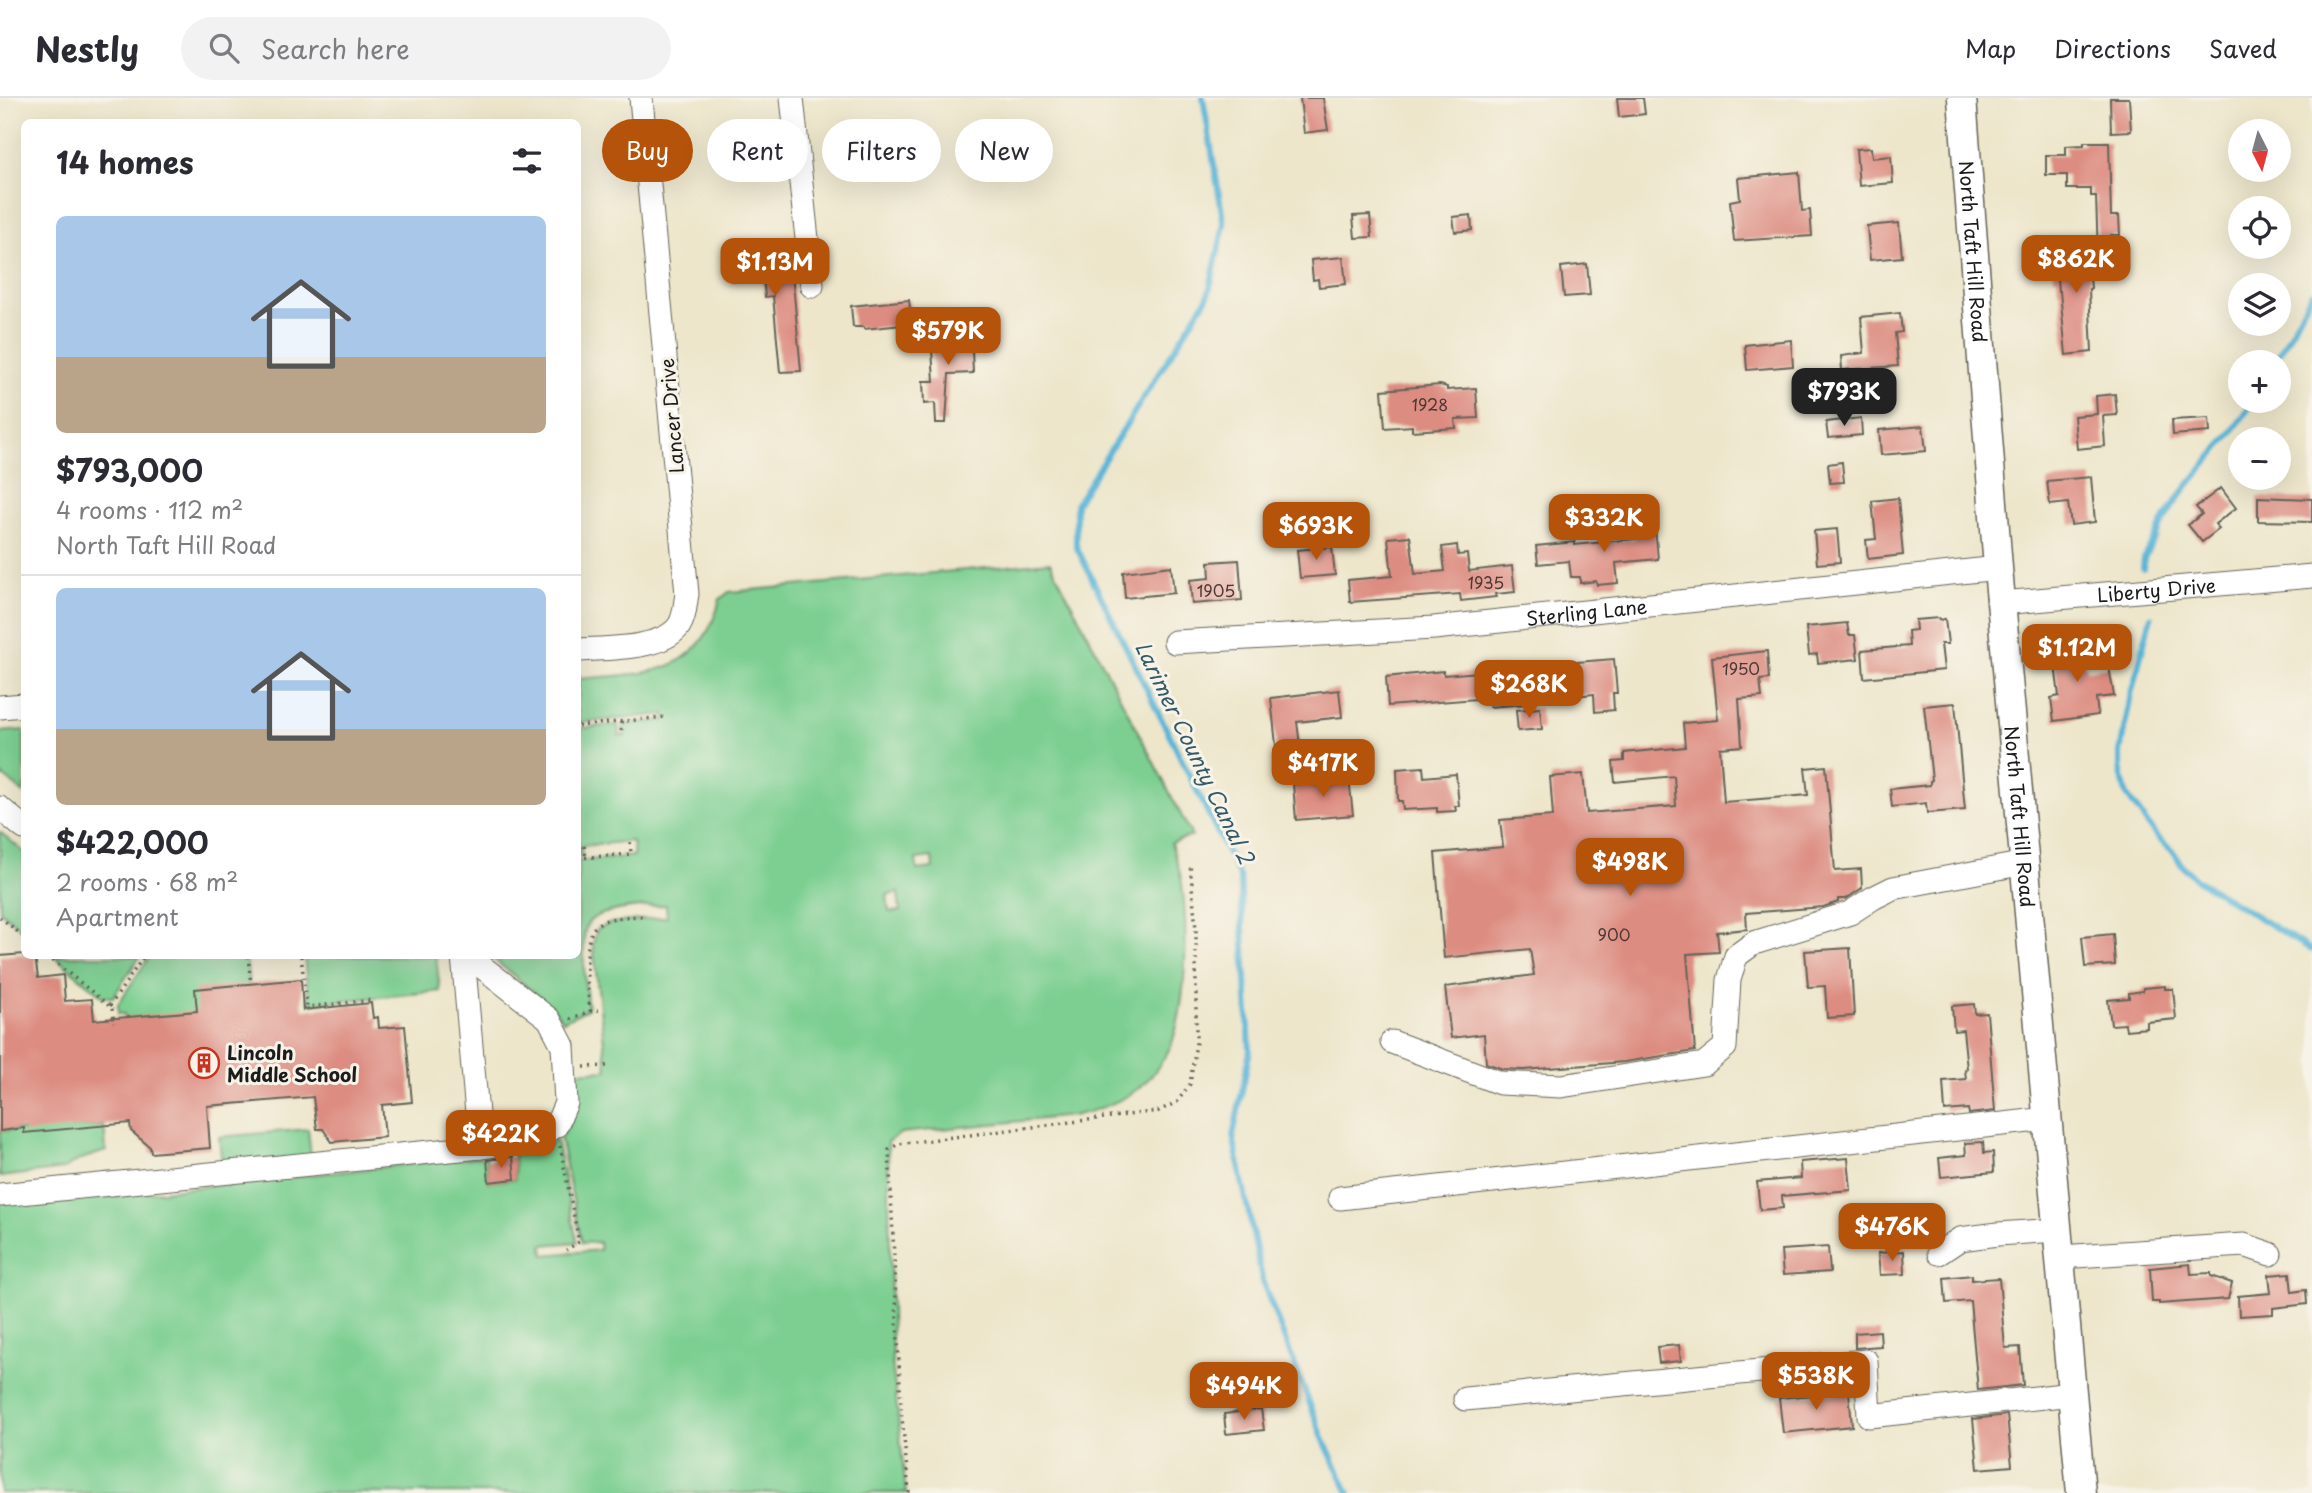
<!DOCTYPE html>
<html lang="en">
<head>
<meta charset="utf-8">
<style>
  :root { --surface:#fff; --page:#f2f2f3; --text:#2b2b33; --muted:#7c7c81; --line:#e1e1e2; --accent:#b45309 }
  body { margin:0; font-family:"Playpen Sans",sans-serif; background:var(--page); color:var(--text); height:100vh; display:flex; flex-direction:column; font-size:26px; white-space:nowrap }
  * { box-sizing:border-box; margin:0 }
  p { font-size:23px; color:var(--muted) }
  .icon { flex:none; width:38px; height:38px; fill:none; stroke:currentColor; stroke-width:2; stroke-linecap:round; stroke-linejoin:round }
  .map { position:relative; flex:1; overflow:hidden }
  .side { position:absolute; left:21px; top:21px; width:560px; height:840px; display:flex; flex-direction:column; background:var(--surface); border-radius:10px; box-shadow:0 7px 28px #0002 }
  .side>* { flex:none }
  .top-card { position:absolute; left:602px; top:21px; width:665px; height:63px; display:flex; gap:14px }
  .needle { width:46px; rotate:174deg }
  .tools { position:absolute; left:2228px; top:21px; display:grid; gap:14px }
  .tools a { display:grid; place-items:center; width:63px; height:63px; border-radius:50%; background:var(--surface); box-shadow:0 7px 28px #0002; font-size:35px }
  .price { position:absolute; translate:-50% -60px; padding:0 16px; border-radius:14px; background:var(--accent); color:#fff; font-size:23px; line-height:46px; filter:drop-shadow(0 2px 4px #0008) }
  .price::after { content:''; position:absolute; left:50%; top:42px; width:21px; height:16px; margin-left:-10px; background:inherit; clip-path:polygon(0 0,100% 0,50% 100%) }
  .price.selected { background:#222; color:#fff }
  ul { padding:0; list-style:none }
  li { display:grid; align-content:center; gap:14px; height:371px; padding:0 35px }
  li+li { border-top:2px solid var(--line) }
  li span { display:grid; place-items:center; height:217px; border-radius:10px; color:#555 }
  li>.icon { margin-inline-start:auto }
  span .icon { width:126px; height:126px; fill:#fffc; stroke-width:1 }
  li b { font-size:30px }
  h2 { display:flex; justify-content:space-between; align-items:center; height:84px; padding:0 35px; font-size:30px }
  .pill { padding:0 24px; border-radius:32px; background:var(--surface); box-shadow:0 7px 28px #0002; font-size:24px; line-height:63px }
  .pill.selected { background:var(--accent); color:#fff }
  header { display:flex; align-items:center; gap:42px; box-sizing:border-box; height:98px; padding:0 35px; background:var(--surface); border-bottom:2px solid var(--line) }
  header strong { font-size:33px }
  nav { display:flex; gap:38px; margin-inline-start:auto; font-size:24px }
  .search { width:490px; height:63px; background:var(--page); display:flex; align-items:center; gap:18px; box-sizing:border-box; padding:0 24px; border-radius:38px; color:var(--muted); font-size:26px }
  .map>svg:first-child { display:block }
  .green { fill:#7ccf91; stroke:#4c7656; stroke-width:2; fill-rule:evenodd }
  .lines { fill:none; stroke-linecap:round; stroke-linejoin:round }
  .stream { stroke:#59b5d7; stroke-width:6 }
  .building { fill:#dd8c81 }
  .minor-casing { stroke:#656359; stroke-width:25 }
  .major-casing { stroke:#656359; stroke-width:31 }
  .path { stroke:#656359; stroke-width:3.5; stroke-dasharray:2 5; stroke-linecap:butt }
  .minor { stroke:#fff; stroke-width:23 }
  .major { stroke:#fff; stroke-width:28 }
  .labels { text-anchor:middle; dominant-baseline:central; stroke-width:6; stroke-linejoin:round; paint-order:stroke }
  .number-label { font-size:16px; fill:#4c3835 }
  .street-label { font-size:19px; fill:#1c1c1c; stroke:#f7f3e8 }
  .poi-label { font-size:19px; font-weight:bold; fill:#1c1c1c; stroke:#f7f3e8; text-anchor:start }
  .water-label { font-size:21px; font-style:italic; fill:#345967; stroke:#f7f3e8 }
</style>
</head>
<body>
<header>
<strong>Nestly</strong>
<div class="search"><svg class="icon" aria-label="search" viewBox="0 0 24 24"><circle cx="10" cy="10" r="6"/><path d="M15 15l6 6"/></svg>Search here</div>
<nav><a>Map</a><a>Directions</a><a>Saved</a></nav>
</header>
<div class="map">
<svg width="2312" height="1395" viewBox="0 0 2312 1395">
  <rect width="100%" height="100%" fill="#f7f3e8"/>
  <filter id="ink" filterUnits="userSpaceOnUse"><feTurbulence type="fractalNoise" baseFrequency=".0143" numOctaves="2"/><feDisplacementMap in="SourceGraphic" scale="14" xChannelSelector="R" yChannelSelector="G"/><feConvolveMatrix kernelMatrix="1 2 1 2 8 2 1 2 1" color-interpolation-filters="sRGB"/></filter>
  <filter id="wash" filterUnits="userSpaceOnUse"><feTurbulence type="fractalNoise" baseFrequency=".00686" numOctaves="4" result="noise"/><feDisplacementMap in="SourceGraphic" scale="28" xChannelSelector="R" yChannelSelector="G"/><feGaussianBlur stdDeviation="1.57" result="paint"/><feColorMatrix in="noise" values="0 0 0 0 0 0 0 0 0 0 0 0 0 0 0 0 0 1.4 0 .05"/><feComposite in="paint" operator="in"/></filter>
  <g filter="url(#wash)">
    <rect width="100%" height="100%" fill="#ede6cb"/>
    <g class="green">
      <path d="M 1050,464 L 1192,738 L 1171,745 C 1175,758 1180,772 1182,786 C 1188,831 1187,903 1172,945 C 1168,956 1159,968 1152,977 C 1133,1001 1100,1012 1072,1018 L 901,1035 L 888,1044 L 892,1263 L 906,1395 L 0,1395 L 0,1103 L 86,1098 L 107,1099 L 486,1058 L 489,1084 L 515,1081 L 514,1056 L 536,1053 L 556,1042 L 577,1144 L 543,1147 L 544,1157 L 600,1152 L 599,1144 L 582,1145 L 560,1039 C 578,1020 576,999 575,974 L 607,972 L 593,846 L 597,831 L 611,825 L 667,819 L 666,807 C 649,808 598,810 588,825 C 579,837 586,894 588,911 L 563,923 L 554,911 L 490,858 L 578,858 L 578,763 L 634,758 L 632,743 L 581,748 L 582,758 L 578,758 L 578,631 L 618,626 L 619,638 L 624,638 L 623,626 L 666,622 L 665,616 L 578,625 L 578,581 C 645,575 701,580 720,501 L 729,494 ZM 932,759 L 933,770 L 917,772 L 916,761 ZM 898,795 L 900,813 L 889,814 L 887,797 Z"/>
      <polygon points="24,632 24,695 3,678 0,680 0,634"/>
      <polygon points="0,734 24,754 24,833 0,813"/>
      <polygon points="54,858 140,858 113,899 103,899"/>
      <polygon points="150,858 246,858 249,887 198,917 125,920 124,916 118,916 118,906"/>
      <polygon points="304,858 436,858 440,893 309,906"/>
      <polygon points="104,1028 106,1053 81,1061 64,1071 0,1079 0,1033"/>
      <polygon points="308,1031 311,1059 222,1068 219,1039"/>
    </g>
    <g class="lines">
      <g class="stream">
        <polyline points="1203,0 1224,127 1208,198 1076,406 1076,448 1240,780 1250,952 1233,1038 1263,1185 1325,1345 1349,1395"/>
        <polyline points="2275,264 2312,195"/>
        <path d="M 2143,470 L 2144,460 C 2156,438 2167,413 2183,394 C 2207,363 2233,337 2253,303"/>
        <polyline points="2151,519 2131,596 2120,654 2120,669 2126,696 2156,738 2175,756 2181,766 2197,782 2312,852"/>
      </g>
    </g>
    <g id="blocks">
      <g class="building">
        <polygon points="1300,0 1323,0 1328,32 1304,35"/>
        <polygon points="1617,0 1643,0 1645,16 1619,19"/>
        <polygon points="2110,0 2129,0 2131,33 2111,34"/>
        <polygon points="2084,44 2109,44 2111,118 2119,118 2120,137 2111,137 2111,158 2098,158 2096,98 2091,98 2091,91 2067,91 2067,77 2046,77 2046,57 2066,57 2066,48 2084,47"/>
        <polygon points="1871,50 1872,60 1891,58 1893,85 1859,88 1856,51"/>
        <polygon points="1799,74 1802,113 1810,112 1812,138 1734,143 1730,103 1740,101 1738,80"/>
        <polygon points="1370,117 1372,139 1355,140 1353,118"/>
        <polygon points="1471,117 1472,132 1455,134 1453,119"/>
        <polygon points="1899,125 1902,159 1870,162 1867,128"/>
        <polygon points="2095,146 2097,169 2089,170 2091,190 2089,191 2092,254 2066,257 2060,193 2058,193 2057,180 2054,180 2053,163 2056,162 2055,152 2069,151 2069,148"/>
        <polygon points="790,152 801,273 780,274 773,198 765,199 763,180 732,183 729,159"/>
        <polygon points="1343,159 1346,186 1319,189 1318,181 1313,182 1311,162"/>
        <polygon points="1587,166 1590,197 1564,199 1561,169"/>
        <polygon points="909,202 912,226 864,231 864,229 853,229 851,208"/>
        <polygon points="1900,215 1902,234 1895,235 1898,268 1842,272 1841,258 1864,255 1861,219"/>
        <polygon points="956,229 971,229 973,275 949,276 946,325 936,325 935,305 924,306 923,283 934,283 931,236 956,234"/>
        <polygon points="1791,242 1793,268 1747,272 1745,247"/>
        <polygon points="1440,287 1447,289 1447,292 1476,290 1478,320 1455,321 1456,330 1412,333 1412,328 1385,330 1382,292"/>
        <polygon points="2115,296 2117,317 2103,318 2105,348 2077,351 2074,318 2097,316 2096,298"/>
        <polygon points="1861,320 1862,337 1828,340 1826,324"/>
        <polygon points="2209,320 2210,334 2173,337 2172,322"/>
        <polygon points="1923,328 1926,353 1881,357 1879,332"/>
        <polygon points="1842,364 1844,384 1830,385 1828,366"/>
        <polygon points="2091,379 2095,424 2071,427 2068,405 2050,407 2047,383"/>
        <polygon points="2221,390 2236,410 2215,426 2219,431 2202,444 2188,427 2202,416 2196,409"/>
        <polygon points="2258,399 2312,401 2312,424 2258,423"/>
        <polygon points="1898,400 1903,457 1868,461 1866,442 1876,441 1872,403"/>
        <polygon points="1654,419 1658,461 1616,465 1618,485 1597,487 1596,483 1580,485 1580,479 1571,479 1569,463 1538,466 1536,448 1575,444 1575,447 1634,441 1632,421"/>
        <polygon points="1837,431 1840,464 1817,466 1814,433"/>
        <polygon points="1410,438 1415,476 1445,473 1442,449 1457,447 1458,457 1467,456 1469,473 1512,468 1515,494 1495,496 1496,499 1461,503 1460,496 1350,504 1348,482 1392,478 1388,440"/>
        <polygon points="1332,449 1335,477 1300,480 1297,452"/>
        <polygon points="1239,462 1242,502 1192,506 1190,482 1210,480 1209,464"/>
        <polygon points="1171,468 1174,495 1125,500 1123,474"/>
        <polygon points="1939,520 1939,522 1945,521 1948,546 1941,546 1944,572 1864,580 1862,552 1909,548 1908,533 1916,532 1915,522"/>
        <polygon points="1847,525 1849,537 1855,537 1858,561 1818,565 1817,556 1809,557 1806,529"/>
        <polygon points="2075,541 2078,566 2085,565 2086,572 2109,569 2114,598 2096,600 2098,617 2054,623 2051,600 2059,598 2052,544"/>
        <polygon points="1767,553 1769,581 1760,582 1762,599 1739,601 1742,648 1720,650 1724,704 1808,697 1805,670 1826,668 1835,773 1861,771 1862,790 1846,801 1838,801 1838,804 1823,809 1746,815 1747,831 1717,834 1719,854 1687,856 1695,953 1624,964 1524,972 1503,971 1486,965 1484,936 1451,940 1445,889 1534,877 1530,851 1444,860 1435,755 1503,749 1500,722 1553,718 1550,679 1583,676 1587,715 1676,708 1674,678 1615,684 1613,664 1624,663 1624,655 1685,649 1683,625 1718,622 1712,559"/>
        <polygon points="1614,561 1617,595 1613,595 1614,612 1595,614 1594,596 1573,598 1572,593 1554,594 1552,566"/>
        <polygon points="1521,568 1524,606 1490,609 1489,600 1388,608 1386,579 1443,573 1444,577 1491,573 1491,570"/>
        <polygon points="1339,592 1342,619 1297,624 1302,663 1278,666 1271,600"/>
        <polygon points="1955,605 1965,712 1927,715 1926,705 1892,709 1890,691 1930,687 1930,683 1932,682 1924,608"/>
        <polygon points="1540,610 1542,631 1518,633 1516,612"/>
        <polygon points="1423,669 1424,679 1456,676 1459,708 1455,708 1456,713 1437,714 1437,710 1403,712 1402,703 1398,703 1397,671"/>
        <polygon points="1349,680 1353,717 1296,722 1293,686"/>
        <polygon points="2113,836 2115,867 2085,869 2082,839"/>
        <polygon points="1850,850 1854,918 1827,920 1825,888 1808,889 1805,853"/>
        <polygon points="24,856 24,858 35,858 38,880 63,877 65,903 92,901 94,922 197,913 195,891 301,881 303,912 371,905 373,920 378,919 379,930 405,928 412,1004 382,1007 385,1039 332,1044 323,1031 317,1031 313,999 207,1008 210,1050 151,1055 150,1049 131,1033 130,1025 24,1035 24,1030 0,1033 0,858"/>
        <polygon points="2165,888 2165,891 2173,891 2176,921 2147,924 2147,930 2126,932 2125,926 2111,927 2108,902 2129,900 2129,895 2143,893 2143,890"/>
        <polygon points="1974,906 1975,916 1987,915 1995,1013 1969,1016 1968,1011 1945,1013 1943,983 1966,981 1965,972 1967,971 1963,932 1954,933 1952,908"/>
        <polygon points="1983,1044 1984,1055 1993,1054 1994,1074 1941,1079 1939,1060 1966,1057 1965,1045"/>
        <polygon points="513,1059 515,1081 489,1084 487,1062"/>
        <polygon points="1848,1060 1851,1092 1782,1098 1783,1110 1760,1112 1757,1084 1801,1080 1800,1064"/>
        <polygon points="1828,1149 1830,1174 1783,1177 1781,1152"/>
        <polygon points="1904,1153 1905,1176 1880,1177 1878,1155"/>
        <polygon points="2190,1166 2191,1176 2211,1175 2211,1178 2232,1185 2228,1201 2159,1206 2159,1204 2152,1204 2150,1170"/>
        <polygon points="2290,1175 2292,1194 2306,1192 2307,1206 2273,1210 2273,1216 2239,1218 2238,1198 2271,1195 2269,1177"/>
        <polygon points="1972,1177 1972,1182 1999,1180 2005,1250 2020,1249 2023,1287 1978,1292 1970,1203 1946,1205 1944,1180"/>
        <polygon points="1880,1233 1881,1248 1855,1250 1855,1235"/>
        <polygon points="1679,1247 1681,1263 1659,1265 1657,1249"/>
        <polygon points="1849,1294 1852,1328 1783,1335 1779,1300"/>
        <polygon points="1261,1311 1264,1332 1226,1336 1224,1316"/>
        <polygon points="2007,1317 2012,1368 1978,1371 1973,1321"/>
      </g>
    </g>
  </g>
  <g filter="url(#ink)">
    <use href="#blocks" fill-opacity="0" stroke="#656359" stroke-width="2"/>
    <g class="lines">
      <g class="minor-casing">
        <g id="minor">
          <polyline points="792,0 812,188"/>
          <path id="s1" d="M 2001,505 L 2312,478"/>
          <path id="s2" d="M 1175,544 L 1434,530 L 1998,470"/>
          <path d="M 578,552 C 604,550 662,552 679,528 C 685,519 685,506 687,496 L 641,0"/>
          <polyline points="0,609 24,607"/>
          <polyline points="0,710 24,730"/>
          <polyline points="468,858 549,921 563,948 566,1005 556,1028 531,1043 480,1049"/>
          <polyline points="1392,944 1500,985 1561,988 1704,966 1725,949 1729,882 1736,858 1754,845 1850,815 1873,800 1893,790 2025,765"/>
          <polyline points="0,1097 480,1049 463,858"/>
          <polyline points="1340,1100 2048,1021"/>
          <polyline points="1939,1155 1960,1141 1998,1136 2058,1132"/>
          <polyline points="2060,1159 2244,1147 2270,1156"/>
          <polyline points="1465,1301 1866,1263 1869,1318 2072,1296"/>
        </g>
      </g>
      <g class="major-casing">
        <g id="major">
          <path id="s3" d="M 1962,0 L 1998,470 L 2081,1395"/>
        </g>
      </g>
      <g class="path">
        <polyline points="621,624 622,638"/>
        <polyline points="578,628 665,619"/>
        <polyline points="584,748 586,760"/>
        <polyline points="578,760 631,756 630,743"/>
        <polyline points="0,819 24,839"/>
        <polyline points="47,858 112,910 114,925"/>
        <polyline points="248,858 251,886"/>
        <polyline points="301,858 307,909 373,902"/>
        <polyline points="110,908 144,858"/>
        <polyline points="590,913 599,912"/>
        <path d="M 570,921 L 590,913 C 588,894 581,840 597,827 C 608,818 631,819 645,818"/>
        <polyline points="584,969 607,968"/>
        <polyline points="560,1048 579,1144 566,1152"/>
        <polyline points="909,1395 901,1308 889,1052 898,1046 1159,1013 1177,1004 1190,986 1196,945 1196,831 1190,766"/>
      </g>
      <use href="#minor" class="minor"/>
      <use href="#major" class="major"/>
    </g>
  </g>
  <defs>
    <g id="building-ring" transform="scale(1.575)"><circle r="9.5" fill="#f7f3e8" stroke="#c8321e" stroke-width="1.5"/><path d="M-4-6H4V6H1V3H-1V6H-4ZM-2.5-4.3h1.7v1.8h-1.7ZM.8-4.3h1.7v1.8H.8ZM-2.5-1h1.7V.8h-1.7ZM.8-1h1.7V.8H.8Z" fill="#c8321e"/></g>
  </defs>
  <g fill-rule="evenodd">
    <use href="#building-ring" x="204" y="965"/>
  </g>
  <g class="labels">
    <g class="number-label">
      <text x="1430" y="306">1928</text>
      <text x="1486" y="484">1935</text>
      <text x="1216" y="492">1905</text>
      <text x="1741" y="570">1950</text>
      <text x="1614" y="836">900</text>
    </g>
    <g class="street-label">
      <text stroke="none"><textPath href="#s3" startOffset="154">North Taft Hill Road</textPath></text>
      <text transform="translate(671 318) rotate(-95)">Lancer Drive</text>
      <text stroke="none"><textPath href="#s1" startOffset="156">Liberty Drive</textPath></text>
      <text stroke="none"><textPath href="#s2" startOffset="413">Sterling Lane</textPath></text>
      <text stroke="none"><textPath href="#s3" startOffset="721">North Taft Hill Road</textPath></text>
    </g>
    <g class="poi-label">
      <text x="227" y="954">Lincoln<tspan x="227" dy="22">Middle School</tspan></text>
    </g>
    <g class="water-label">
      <text transform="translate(1196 654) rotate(64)">Larimer County Canal 2</text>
    </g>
  </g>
</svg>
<div class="tools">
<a><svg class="needle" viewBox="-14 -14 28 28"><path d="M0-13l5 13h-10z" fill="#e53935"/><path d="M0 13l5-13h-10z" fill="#7c7c81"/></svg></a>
<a><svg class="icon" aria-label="locate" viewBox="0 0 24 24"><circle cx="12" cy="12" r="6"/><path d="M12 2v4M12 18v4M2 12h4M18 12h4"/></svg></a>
<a><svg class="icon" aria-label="layers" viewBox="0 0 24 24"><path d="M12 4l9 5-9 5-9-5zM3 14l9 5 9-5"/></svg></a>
<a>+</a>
<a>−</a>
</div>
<b class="price" style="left:2076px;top:197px">$862K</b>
<b class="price" style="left:775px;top:200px">$1.13M</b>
<b class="price" style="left:948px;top:269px">$579K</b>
<b class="price selected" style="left:1844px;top:330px">$793K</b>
<b class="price" style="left:1604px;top:456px">$332K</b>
<b class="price" style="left:1316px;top:464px">$693K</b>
<b class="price" style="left:2077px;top:586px">$1.12M</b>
<b class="price" style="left:1529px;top:622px">$268K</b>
<b class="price" style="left:1323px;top:701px">$417K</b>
<b class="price" style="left:1630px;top:800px">$498K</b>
<b class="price" style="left:501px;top:1072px">$422K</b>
<b class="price" style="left:1892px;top:1165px">$476K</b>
<b class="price" style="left:1816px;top:1314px">$538K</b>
<b class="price" style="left:1244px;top:1324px">$494K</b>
<div class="top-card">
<a class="pill selected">Buy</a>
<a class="pill">Rent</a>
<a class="pill">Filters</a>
<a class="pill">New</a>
</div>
<section class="side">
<h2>14 homes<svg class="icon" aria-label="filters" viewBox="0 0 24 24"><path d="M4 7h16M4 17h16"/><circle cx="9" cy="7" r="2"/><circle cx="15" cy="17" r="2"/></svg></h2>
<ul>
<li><span style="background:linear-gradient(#a9c7e8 65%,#b9a48a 0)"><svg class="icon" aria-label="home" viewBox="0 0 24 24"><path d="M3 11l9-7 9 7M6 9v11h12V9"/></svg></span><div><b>$793,000</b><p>4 rooms · 112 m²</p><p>North Taft Hill Road</p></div></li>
<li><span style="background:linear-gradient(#a9c7e8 65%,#b9a48a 0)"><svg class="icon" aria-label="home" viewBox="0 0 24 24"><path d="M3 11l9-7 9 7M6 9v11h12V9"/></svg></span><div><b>$422,000</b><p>2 rooms · 68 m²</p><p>Apartment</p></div></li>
</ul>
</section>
</div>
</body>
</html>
